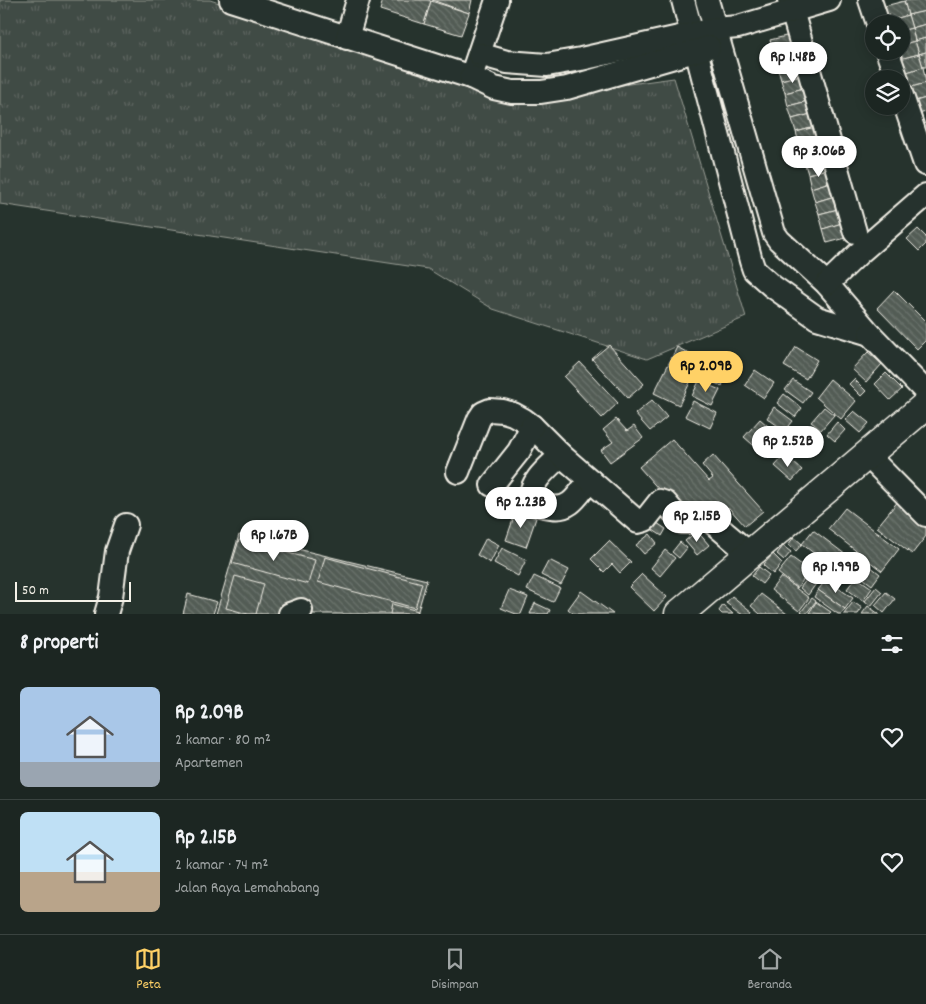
<!DOCTYPE html>
<html lang="id">
<head>
<meta charset="utf-8">
<style>
  :root { --surface:#1c2622; --page:#252e2a; --text:#f1f3f6; --muted:#a0a5a5; --line:#3a4340; --accent:#ffd166 }
  body { margin:0; font-family:Dekko,sans-serif; background:var(--page); color:var(--text); height:100vh; display:flex; flex-direction:column; font-size:19px; white-space:nowrap }
  * { box-sizing:border-box; margin:0 }
  p { font-size:16px; color:var(--muted) }
  .icon { flex:none; width:28px; height:28px; fill:none; stroke:currentColor; stroke-width:2; stroke-linecap:round; stroke-linejoin:round }
  .map { position:relative; height:614px; overflow:hidden }
  .side { display:flex; flex-direction:column; background:var(--surface); flex:1 }
  .side>* { flex:none }
  .fabs { position:absolute; left:865px; top:15px; display:grid; gap:10px }
  .fabs a { display:grid; place-items:center; width:45px; height:45px; border-radius:50%; background:var(--surface); box-shadow:0 2px 12px #0003,0 0 0 1px var(--line); font-size:25px }
  .scale { position:absolute; left:15px; bottom:12px; width:116px; box-sizing:border-box; padding-left:5px; border:2px solid #f4f1e8; border-top:0; font-size:14px; line-height:18px; white-space:nowrap; color:#f4f1e8; -webkit-text-stroke:4px #26332d; paint-order:stroke }
  .price { position:absolute; translate:-50% -42px; padding:0 11px; border-radius:18px; background:#fff; color:#222; font-size:16px; line-height:32px; filter:drop-shadow(0 1px 2px #0008) }
  .price::after { content:''; position:absolute; left:50%; top:30px; width:15px; height:11px; margin-left:-8px; background:inherit; clip-path:polygon(0 0,100% 0,50% 100%) }
  .price.current { background:var(--accent); color:#111 }
  ul { padding:0; list-style:none }
  li { display:flex; align-items:center; gap:15px; height:125px; padding:0 20px }
  li+li { border-top:1px solid var(--line) }
  li span { display:grid; place-items:center; flex:none; width:140px; height:100px; border-radius:8px; color:#555 }
  li>.icon { margin-inline-start:auto }
  span .icon { width:60px; height:60px; fill:#fffc; stroke-width:1 }
  li b { font-size:21px }
  h2 { display:flex; justify-content:space-between; align-items:center; height:60px; padding:0 20px; font-size:21px }
  .menu { display:flex; justify-content:space-around; align-items:center; height:70px; border-top:1px solid var(--line); background:var(--surface); font-size:14px; color:var(--muted) }
  .menu a { display:grid; justify-items:center; gap:2px }
  .menu .current { color:var(--accent) }
  .map>svg:first-child { display:block }
  .grass { fill:url(#grass-tufts); stroke:#9a9e96 }
  .building { fill:url(#building-back-hatch); stroke:#f4f1e8 }
  .lines { fill:none; stroke-linecap:round; stroke-linejoin:round }
  .minor-casing { stroke:#f4f1e8; stroke-width:26 }
  .major-casing { stroke:#f4f1e8; stroke-width:31 }
  .minor { stroke:#26332d; stroke-width:22 }
  .major { stroke:#26332d; stroke-width:28 }
</style>
</head>
<body>
<div class="map">
<svg width="926" height="614" viewBox="0 0 926 614">
  <defs>
    <pattern id="grass-tufts" width="24" height="20" patternUnits="userSpaceOnUse" patternTransform="scale(1.25)"><rect width="24" height="20" fill="#414b45"/><path d="M3 7l-1-3M5 7V3M7 7l1-3M15 17l-1-3M17 17v-4M19 17l1-3" fill="none" stroke="#5d6560"/></pattern>
    <pattern id="building-back-hatch" width="6" height="6" patternUnits="userSpaceOnUse" patternTransform="scale(1.25)"><rect width="6" height="6" fill="#525c55"/><path d="M-1 5l2 2M0 0l6 6M5-1l2 2" fill="none" stroke="#6c746d"/></pattern>
  </defs>
  <rect width="100%" height="100%" fill="#26332d"/>
  <filter id="ink" filterUnits="userSpaceOnUse"><feTurbulence type="fractalNoise" baseFrequency=".02" numOctaves="2"/><feDisplacementMap in="SourceGraphic" scale="10" xChannelSelector="R" yChannelSelector="G"/><feConvolveMatrix kernelMatrix="1 2 1 2 8 2 1 2 1" color-interpolation-filters="sRGB"/></filter>
  <g filter="url(#ink)">
    <polygon class="grass" points="0,0 210,0 510,100 674,78 746,317 647,359 493,309 428,269 0,204"/>
    <g class="building">
      <polygon points="383,0 428,0 431,1 424,24 380,10"/>
      <polygon points="432,0 472,0 469,13"/>
      <polygon points="908,0 926,0 926,11 908,15 904,1"/>
      <polygon points="431,1 469,13 461,35 424,24"/>
      <polygon points="904,1 908,15 889,21 885,6"/>
      <polygon points="926,11 926,24 912,28 908,15"/>
      <polygon points="908,15 912,28 901,31 901,24 890,24 889,21"/>
      <polygon points="926,24 926,38 915,41 912,28"/>
      <polygon points="912,28 915,41 901,45 901,31"/>
      <polygon points="790,35 793,48 774,54 770,40"/>
      <polygon points="926,38 926,52 919,54 915,41"/>
      <polygon points="915,41 919,54 900,59 897,51 901,51 901,45"/>
      <polygon points="793,48 796,60 777,66 774,54"/>
      <polygon points="926,52 926,67 923,67 919,54"/>
      <polygon points="919,54 923,67 904,73 900,59"/>
      <polygon points="796,60 801,75 781,80 777,66"/>
      <polygon points="923,67 926,83 908,88 904,73"/>
      <polygon points="801,75 804,88 785,93 781,80"/>
      <polygon points="926,83 926,98 912,102 908,88"/>
      <polygon points="804,88 808,101 788,106 785,93"/>
      <polygon points="926,98 926,112 915,115 912,102"/>
      <polygon points="808,101 811,114 792,119 788,106"/>
      <polygon points="811,114 815,127 796,132 792,119"/>
      <polygon points="815,127 819,142 800,147 796,132"/>
      <polygon points="819,142 823,156 804,161 800,147"/>
      <polygon points="823,156 827,169 808,174 804,161"/>
      <polygon points="827,169 830,182 811,188 808,174"/>
      <polygon points="830,182 835,196 815,202 811,188"/>
      <polygon points="835,196 838,209 819,214 815,202"/>
      <polygon points="838,209 842,223 823,229 819,214"/>
      <polygon points="842,223 846,238 827,243 823,229"/>
      <polygon points="918,229 926,237 926,244 919,251 907,239"/>
      <polygon points="894,290 926,322 926,340 917,349 877,308"/>
      <polygon points="609,345 644,384 628,398 592,359"/>
      <polygon points="677,347 701,360 679,405 654,393"/>
      <polygon points="796,347 817,360 806,379 784,366"/>
      <polygon points="868,352 882,364 866,382 852,369"/>
      <polygon points="580,362 618,403 602,418 564,377"/>
      <polygon points="707,365 727,373 722,386 702,378"/>
      <polygon points="755,370 774,383 764,398 745,385"/>
      <polygon points="886,373 902,389 890,400 875,384"/>
      <polygon points="830,379 856,401 841,419 816,397"/>
      <polygon points="854,379 866,391 861,396 849,384"/>
      <polygon points="793,380 811,392 803,403 785,390"/>
      <polygon points="699,381 720,390 712,406 692,396"/>
      <polygon points="784,394 802,408 795,417 777,403"/>
      <polygon points="652,400 667,417 650,431 635,414"/>
      <polygon points="693,401 717,413 710,428 685,416"/>
      <polygon points="774,407 793,421 785,431 767,418"/>
      <polygon points="824,407 834,415 821,430 811,422"/>
      <polygon points="854,411 869,423 860,433 845,420"/>
      <polygon points="616,419 627,431 634,426 643,438 610,462 601,450 613,442 603,430"/>
      <polygon points="760,419 776,433 760,451 744,437"/>
      <polygon points="837,422 845,430 835,441 827,434"/>
      <polygon points="805,429 816,439 802,455 791,445"/>
      <polygon points="672,439 709,481 713,478 702,465 713,455 763,511 745,526 729,508 701,533 669,501 639,467"/>
      <polygon points="785,455 802,470 792,481 775,466"/>
      <polygon points="899,500 926,521 926,536 912,554 877,527"/>
      <polygon points="845,508 899,549 882,571 828,529"/>
      <polygon points="516,511 536,518 526,547 506,540"/>
      <polygon points="654,521 666,529 662,536 650,528"/>
      <polygon points="813,530 850,558 838,572 802,544"/>
      <polygon points="697,531 709,545 697,555 685,541"/>
      <polygon points="650,534 657,543 644,554 636,545"/>
      <polygon points="239,535 427,580 417,614 216,614"/>
      <polygon points="794,537 802,544 796,551 788,545"/>
      <polygon points="486,538 499,545 490,563 477,555"/>
      <polygon points="239,540 315,560 308,584 232,563"/>
      <polygon points="609,541 631,562 620,573 612,564 604,572 591,559"/>
      <polygon points="680,542 687,548 679,558 672,552"/>
      <polygon points="783,546 791,552 784,560 777,554"/>
      <polygon points="502,548 526,560 518,576 494,563"/>
      <polygon points="665,550 675,558 660,576 651,568"/>
      <polygon points="773,554 782,563 773,574 763,565"/>
      <polygon points="856,555 880,574 872,585 847,566"/>
      <polygon points="325,557 422,583 415,608 318,582"/>
      <polygon points="791,557 810,571 797,588 778,573"/>
      <polygon points="549,560 569,570 561,585 541,575"/>
      <polygon points="759,567 769,575 762,584 752,576"/>
      <polygon points="642,574 667,597 654,611 629,587"/>
      <polygon points="810,575 818,581 808,595 800,588"/>
      <polygon points="235,576 264,584 256,614 248,614 226,608"/>
      <polygon points="534,576 560,588 553,602 527,590"/>
      <polygon points="781,577 809,598 799,611 771,590"/>
      <polygon points="856,577 872,588 863,601 847,589"/>
      <polygon points="826,580 853,598 845,609 818,590"/>
      <polygon points="876,587 882,592 871,606 865,601"/>
      <polygon points="509,590 528,597 521,614 516,614 501,608"/>
      <polygon points="818,590 845,609 841,614 838,614 814,597"/>
      <polygon points="581,591 613,614 574,614 568,609"/>
      <polygon points="886,592 895,599 884,613 875,605"/>
      <polygon points="188,594 217,602 213,614 183,614"/>
      <polygon points="761,594 787,614 760,614 751,606"/>
      <polygon points="732,596 752,612 751,614 741,614 726,603"/>
      <polygon points="812,598 816,601 806,614 803,614 801,612"/>
      <polygon points="816,602 831,612 829,614 809,613"/>
      <polygon points="853,602 862,608 858,614 844,614"/>
      <polygon points="535,603 550,610 548,614 530,614"/>
      <polygon points="392,604 418,611 417,614 390,614"/>
      <polygon points="723,605 733,614 722,614 719,611"/>
      <polygon points="868,606 879,614 862,614"/>
    </g>
    <g class="lines">
      <g class="minor-casing">
        <g id="minor">
          <polyline points="231,0 471,77 497,0"/>
          <polyline points="683,0 751,261 754,270 772,286 817,318 870,334 827,284 779,240 774,233 707,0"/>
          <polyline points="789,0 855,232"/>
          <polyline points="870,0 878,24"/>
          <polyline points="347,38 358,0"/>
          <polyline points="887,51 897,79"/>
          <polyline points="479,54 507,62 547,65 581,59 715,29 738,27 829,0"/>
          <polyline points="471,77 494,88 512,92 541,92 567,88 709,47"/>
          <polyline points="901,93 925,164"/>
          <polyline points="827,284 858,254 926,195"/>
          <polyline points="870,334 926,392"/>
          <path d="M 561,455 C 548,468 532,479 530,498 C 537,505 541,506 551,507 C 571,511 578,494 590,480"/>
          <polyline points="867,455 926,515"/>
          <polyline points="458,472 479,419 483,413 490,410 503,411 513,414 524,420 532,426 561,455 638,522 645,520 660,501 666,503 682,522 688,522 697,516"/>
          <polyline points="492,485 519,451 532,426"/>
          <polyline points="712,522 750,554"/>
          <polyline points="106,614 111,597 117,551 126,525"/>
          <polyline points="290,614 301,610"/>
        </g>
      </g>
      <g class="major-casing">
        <polyline id="major" points="679,614 926,405"/>
      </g>
      <use href="#minor" class="minor"/>
      <use href="#major" class="major"/>
    </g>
  </g>
</svg>
<div class="fabs">
<a><svg class="icon" aria-label="locate" viewBox="0 0 24 24"><circle cx="12" cy="12" r="6"/><path d="M12 2v4M12 18v4M2 12h4M18 12h4"/></svg></a>
<a><svg class="icon" aria-label="layers" viewBox="0 0 24 24"><path d="M12 4l9 5-9 5-9-5zM3 14l9 5 9-5"/></svg></a>
</div>
<div class="scale">50 m</div>
<b class="price" style="left:793px;top:84px">Rp 1.48B</b>
<b class="price" style="left:819px;top:178px">Rp 3.06B</b>
<b class="price current" style="left:706px;top:393px">Rp 2.09B</b>
<b class="price" style="left:788px;top:468px">Rp 2.52B</b>
<b class="price" style="left:521px;top:529px">Rp 2.23B</b>
<b class="price" style="left:697px;top:543px">Rp 2.15B</b>
<b class="price" style="left:274px;top:562px">Rp 1.67B</b>
<b class="price" style="left:836px;top:594px">Rp 1.99B</b>
</div>
<section class="side">
<h2>8 properti<svg class="icon" aria-label="filters" viewBox="0 0 24 24"><path d="M4 7h16M4 17h16"/><circle cx="9" cy="7" r="2"/><circle cx="15" cy="17" r="2"/></svg></h2>
<ul>
<li><span style="background:linear-gradient(#a9c7e8 75%,#9aa5b1 0)"><svg class="icon" aria-label="home" viewBox="0 0 24 24"><path d="M3 11l9-7 9 7M6 9v11h12V9"/></svg></span><div><b>Rp 2.09B</b><p>2 kamar · 80 m²</p><p>Apartemen</p></div><svg class="icon" aria-label="heart" viewBox="0 0 24 24"><path d="M12 20l-8-8c-3-5 5-10 8-4 3-6 11-1 8 4z"/></svg></li>
<li><span style="background:linear-gradient(#bfe0f5 60%,#b9a48a 0)"><svg class="icon" aria-label="home" viewBox="0 0 24 24"><path d="M3 11l9-7 9 7M6 9v11h12V9"/></svg></span><div><b>Rp 2.15B</b><p>2 kamar · 74 m²</p><p>Jalan Raya Lemahabang</p></div><svg class="icon" aria-label="heart" viewBox="0 0 24 24"><path d="M12 20l-8-8c-3-5 5-10 8-4 3-6 11-1 8 4z"/></svg></li>
</ul>
</section>
<nav class="menu">
<a class="current"><svg class="icon" aria-label="map" viewBox="0 0 24 24"><path d="M3 6l6-2 6 2 6-2v14l-6 2-6-2-6 2zM9 4v14M15 6v14"/></svg>Peta</a>
<a><svg class="icon" aria-label="saved" viewBox="0 0 24 24"><path d="M7 4h10v16l-5-4-5 4z"/></svg>Disimpan</a>
<a><svg class="icon" aria-label="home" viewBox="0 0 24 24"><path d="M3 11l9-7 9 7M6 9v11h12V9"/></svg>Beranda</a>
</nav>
</body>
</html>
